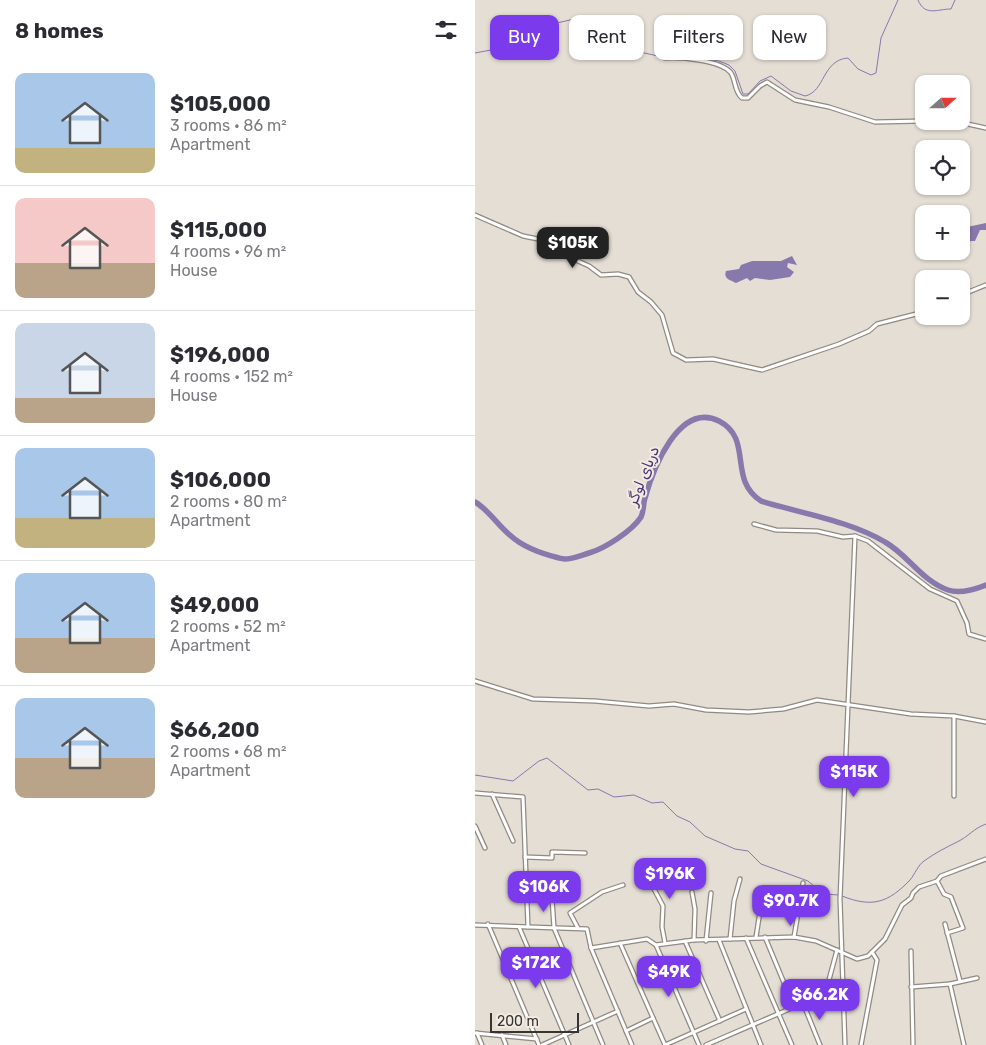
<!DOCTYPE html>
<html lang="en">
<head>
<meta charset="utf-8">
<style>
  :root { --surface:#fff; --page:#f2f2f3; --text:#2b2b33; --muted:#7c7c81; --line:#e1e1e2; --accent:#7c3aed }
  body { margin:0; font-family:Rubik,"Noto Sans Arabic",sans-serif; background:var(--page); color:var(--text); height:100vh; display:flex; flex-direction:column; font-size:19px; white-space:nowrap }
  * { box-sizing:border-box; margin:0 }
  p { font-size:16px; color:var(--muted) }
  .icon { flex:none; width:28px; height:28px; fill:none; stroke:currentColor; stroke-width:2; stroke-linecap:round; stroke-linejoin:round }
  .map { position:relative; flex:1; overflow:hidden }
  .details { display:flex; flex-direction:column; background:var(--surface); width:475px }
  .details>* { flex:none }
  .guide { position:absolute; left:15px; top:15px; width:420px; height:45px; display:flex; gap:10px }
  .needle { width:32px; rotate:69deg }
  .controls { position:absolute; left:440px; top:75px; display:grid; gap:10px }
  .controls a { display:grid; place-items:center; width:55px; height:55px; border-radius:10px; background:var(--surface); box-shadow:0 1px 4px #0004; font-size:25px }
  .scale { position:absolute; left:15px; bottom:12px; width:89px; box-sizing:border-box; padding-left:5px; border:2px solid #373431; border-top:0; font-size:14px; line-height:18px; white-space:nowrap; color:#373431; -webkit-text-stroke:4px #f2ebe2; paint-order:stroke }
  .price { position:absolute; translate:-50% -42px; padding:0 11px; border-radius:10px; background:var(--accent); color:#fff; font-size:16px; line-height:32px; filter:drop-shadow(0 1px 2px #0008) }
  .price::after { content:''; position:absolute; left:50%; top:30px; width:15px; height:11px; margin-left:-8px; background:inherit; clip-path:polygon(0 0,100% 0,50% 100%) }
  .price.selected { background:#222; color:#fff }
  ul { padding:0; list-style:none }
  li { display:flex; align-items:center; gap:15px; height:125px; padding:0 15px }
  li+li { border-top:1px solid var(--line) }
  li span { display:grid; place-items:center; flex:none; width:140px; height:100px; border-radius:10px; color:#555 }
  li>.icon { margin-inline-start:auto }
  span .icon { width:60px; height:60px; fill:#fffc; stroke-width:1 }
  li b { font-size:21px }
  h2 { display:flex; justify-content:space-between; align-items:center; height:60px; padding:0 15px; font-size:21px }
  .chip { padding:0 18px; border-radius:10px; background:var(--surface); box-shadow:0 1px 4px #0004; font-size:18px; line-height:45px }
  .chip.selected { background:var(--accent); color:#fff }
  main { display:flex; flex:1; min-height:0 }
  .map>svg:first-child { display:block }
  .water { fill:#8779ac }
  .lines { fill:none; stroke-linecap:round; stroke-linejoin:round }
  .stream { stroke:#8779ac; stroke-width:1 }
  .river { stroke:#8779ac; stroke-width:5.5 }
  .minor-casing { stroke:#908a82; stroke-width:5.5 }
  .minor { stroke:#fff; stroke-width:3 }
  .labels { text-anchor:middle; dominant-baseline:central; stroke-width:4; stroke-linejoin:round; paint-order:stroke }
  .water-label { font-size:15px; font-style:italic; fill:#483273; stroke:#f2ebe2 }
</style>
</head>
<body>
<main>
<section class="details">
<h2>8 homes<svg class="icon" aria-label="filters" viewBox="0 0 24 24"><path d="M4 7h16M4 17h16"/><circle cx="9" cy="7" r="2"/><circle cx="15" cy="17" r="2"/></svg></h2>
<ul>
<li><span style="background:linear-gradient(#a9c7e8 75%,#c2b280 0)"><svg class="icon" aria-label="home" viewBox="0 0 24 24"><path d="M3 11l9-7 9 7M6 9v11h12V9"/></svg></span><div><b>$105,000</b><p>3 rooms · 86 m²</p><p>Apartment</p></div></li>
<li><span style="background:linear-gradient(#f6c9c9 65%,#b9a48a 0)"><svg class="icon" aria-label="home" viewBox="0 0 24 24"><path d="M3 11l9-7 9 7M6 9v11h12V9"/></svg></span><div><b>$115,000</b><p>4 rooms · 96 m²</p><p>House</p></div></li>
<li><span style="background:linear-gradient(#c9d6e8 75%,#b9a48a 0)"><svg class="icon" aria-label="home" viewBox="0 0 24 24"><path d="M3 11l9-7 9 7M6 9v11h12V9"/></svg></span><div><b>$196,000</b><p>4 rooms · 152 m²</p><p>House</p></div></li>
<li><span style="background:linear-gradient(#a9c7e8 70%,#c2b280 0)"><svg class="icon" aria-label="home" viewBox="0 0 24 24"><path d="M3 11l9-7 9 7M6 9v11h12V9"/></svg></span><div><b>$106,000</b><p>2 rooms · 80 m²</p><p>Apartment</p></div></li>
<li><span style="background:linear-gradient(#a9c7e8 65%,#b9a48a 0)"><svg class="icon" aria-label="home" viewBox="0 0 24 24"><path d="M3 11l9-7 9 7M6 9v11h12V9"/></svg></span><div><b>$49,000</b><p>2 rooms · 52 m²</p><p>Apartment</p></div></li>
<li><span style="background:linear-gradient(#a9c7e8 60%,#b9a48a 0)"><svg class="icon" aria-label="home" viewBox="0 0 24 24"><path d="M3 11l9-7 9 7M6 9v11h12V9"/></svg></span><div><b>$66,200</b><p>2 rooms · 68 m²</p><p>Apartment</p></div></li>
</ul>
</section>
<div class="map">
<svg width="511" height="1045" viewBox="0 0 511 1045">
  <rect width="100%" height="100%" fill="#e5ded5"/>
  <g class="water">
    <polygon points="511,223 511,230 505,230 500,241 486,241 486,231 492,227"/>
    <path d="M 317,256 L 322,265 L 313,263 L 312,267 L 319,272 L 315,277 L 295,280 L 280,278 L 275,281 L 272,278 L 261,283 C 256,280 248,279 251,271 L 264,269 L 266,265 L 277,261 L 306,261 Z"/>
  </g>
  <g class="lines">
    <g class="stream">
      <path d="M 443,0 C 450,17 462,9 476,9 L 480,0"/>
      <path d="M 0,53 L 16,50 L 41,52 L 59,38 L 58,23 L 82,23 L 99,19 L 106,23 L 101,39 L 103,49 L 110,53 L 160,51 L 183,56 L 200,53 L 244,61 L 254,65 L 260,71 L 268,94 L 273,94 L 285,81 L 296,76 L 316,91 L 330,96 C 350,92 347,60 373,58 L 383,69 L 396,75 L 401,73 L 406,38 L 423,0"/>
      <polyline points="0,775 38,781 64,761 72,758 113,790 123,789 139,797 159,795 177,803 188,802 202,816 215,822 230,836 260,849 273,851 286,864 333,881 348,894 364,895"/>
      <path d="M 367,896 C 397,908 413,903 435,880 C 440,874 443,865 449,861 C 460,853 470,848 482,842 C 493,837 499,828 511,824"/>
    </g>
    <path class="river" d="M 0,502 C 14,510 23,526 36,536 C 48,547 68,554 84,558 C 93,561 104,556 114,553 C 129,549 157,531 166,517 C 169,511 168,504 170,498 C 178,469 204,401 244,421 C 279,439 252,479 286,501 C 325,513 375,521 410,542 C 433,555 447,581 473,590 C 484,594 501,589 511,585"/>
    <g class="minor-casing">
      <g id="minor">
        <path d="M 190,58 C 205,57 246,60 256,73 C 261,81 259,91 267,98 L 273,98 L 285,86 L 292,82 L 320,100 L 354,107 L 400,122 L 449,121"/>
        <polyline points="454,121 479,121 511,128"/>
        <polyline points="0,215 48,236 83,243 94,257 114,266 126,275 143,274 154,277 163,292 176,302 187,315 198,353 211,360 238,359 287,370 364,344 394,331 402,324 449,312"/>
        <polyline points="486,295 511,285"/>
        <polyline points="279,524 301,530 342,531 368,537 380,536 393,541 455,589 482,601 492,623 494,634 511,639"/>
        <polyline points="0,681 58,699 120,701 174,706 199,704 231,710 274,712 308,709 342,700 436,714 479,716 511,722"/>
        <polyline points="0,793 48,797 53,927"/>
        <polyline points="17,794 38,841"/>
        <polyline points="479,796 479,716"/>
        <polyline points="0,826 10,848"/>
        <polyline points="50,857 77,858 77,852 110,853"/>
        <polyline points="164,870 179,889 188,906 187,927 190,943"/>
        <polyline points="462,881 469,894 476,897 488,928 472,933"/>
        <polyline points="217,892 220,909 219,940"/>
        <polyline points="77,898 79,928 128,1045"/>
        <polyline points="13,924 64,1045"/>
        <polyline points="470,924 485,981"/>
        <polyline points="0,925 112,929 116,948 172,939 181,945 219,940 319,937 341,941 382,959 393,956 410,939 427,905 436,898 438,893 444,887 462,881 466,876 511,859"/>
        <polyline points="44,927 94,1045"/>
        <polyline points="103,928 95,913 127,892 148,885"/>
        <polyline points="281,937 286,905"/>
        <polyline points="290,937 319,1007"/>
        <polyline points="319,937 328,883"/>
        <polyline points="271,938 317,1045"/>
        <polyline points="255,939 259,901 265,879"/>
        <polyline points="244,940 286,1045"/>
        <polyline points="210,941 245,1021"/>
        <polyline points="231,941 236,893"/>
        <polyline points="145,943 190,1045"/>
        <polyline points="181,945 224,1045"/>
        <polyline points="116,948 157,1045"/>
        <polyline points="436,951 438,1045"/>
        <polyline points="475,984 502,978"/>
        <polyline points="436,987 475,984 489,1045"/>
        <polyline points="351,991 362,950"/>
        <polyline points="328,1003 345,1045"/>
        <polyline points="151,1031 178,1018"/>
        <polyline points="0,1033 62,1039"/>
        <polyline points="2,1033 7,1045"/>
        <polyline points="27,1035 31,1045"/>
        <polyline points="67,1045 143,1011"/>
        <polyline points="190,1045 271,1009"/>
        <polyline points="231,1045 340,998"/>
        <polyline points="370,1045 365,899 380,536"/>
        <polyline points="386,1045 402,960 397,952"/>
      </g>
    </g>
    <use href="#minor" class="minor"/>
  </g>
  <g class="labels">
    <g class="water-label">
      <text transform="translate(168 476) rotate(-68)">دریای لوگر</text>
    </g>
  </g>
</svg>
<div class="controls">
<a><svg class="needle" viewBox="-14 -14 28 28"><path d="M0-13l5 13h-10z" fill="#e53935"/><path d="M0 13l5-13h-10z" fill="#7c7c81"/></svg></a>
<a><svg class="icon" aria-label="locate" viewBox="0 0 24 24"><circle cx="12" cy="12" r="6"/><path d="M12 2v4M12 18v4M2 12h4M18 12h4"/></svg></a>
<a>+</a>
<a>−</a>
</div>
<div class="scale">200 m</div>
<b class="price selected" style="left:98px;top:269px">$105K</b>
<b class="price" style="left:379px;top:798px">$115K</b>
<b class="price" style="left:195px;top:900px">$196K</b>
<b class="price" style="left:69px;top:913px">$106K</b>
<b class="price" style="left:316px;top:927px">$90.7K</b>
<b class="price" style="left:61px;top:989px">$172K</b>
<b class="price" style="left:194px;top:998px">$49K</b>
<b class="price" style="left:345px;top:1021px">$66.2K</b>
<div class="guide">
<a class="chip selected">Buy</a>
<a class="chip">Rent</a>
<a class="chip">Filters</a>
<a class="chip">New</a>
</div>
</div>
</main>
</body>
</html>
